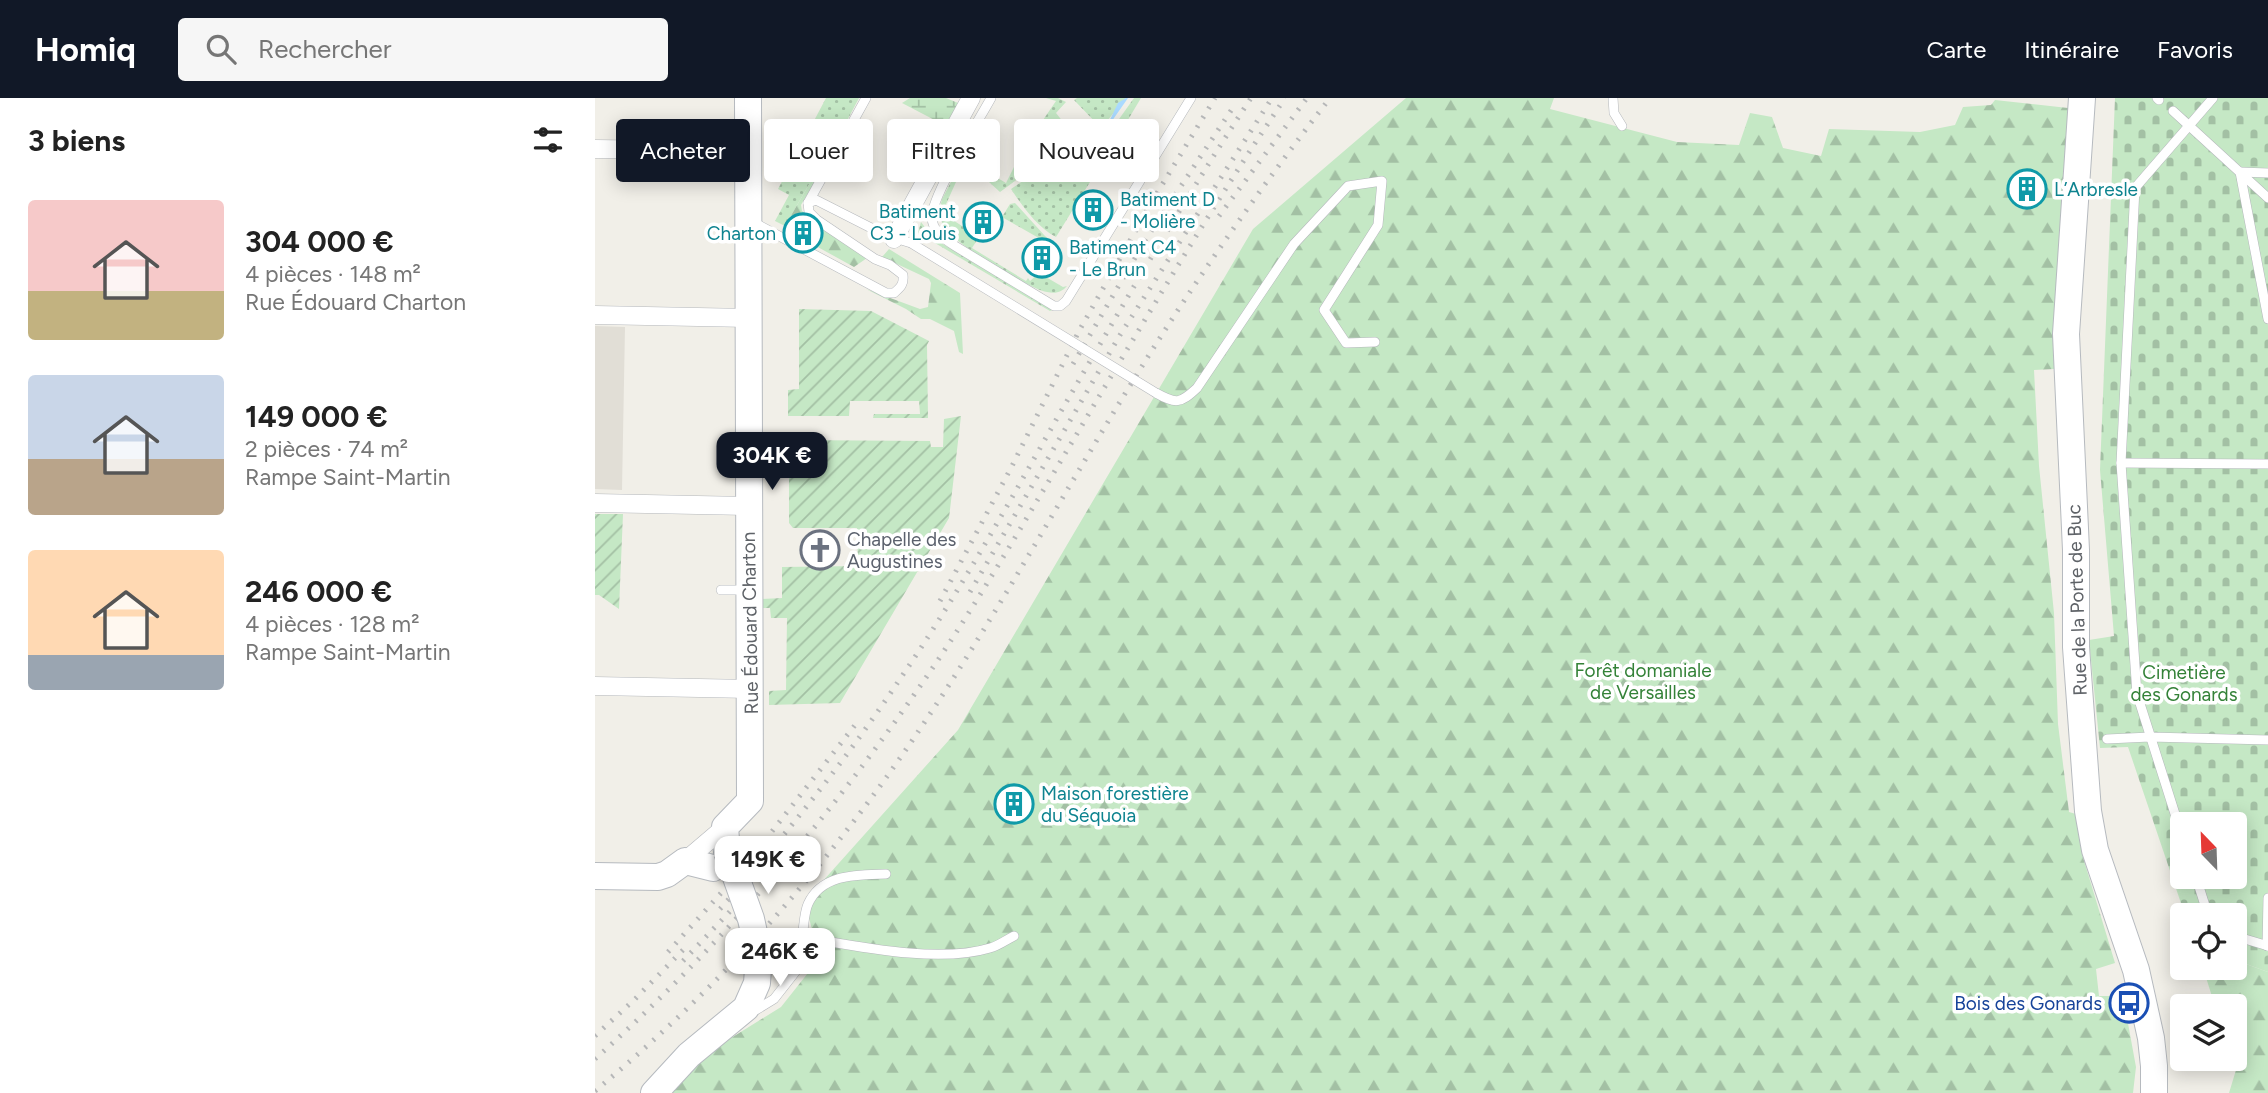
<!DOCTYPE html>
<html lang="fr">
<head>
<meta charset="utf-8">
<style>
  :root { --surface:#fff; --page:#f6f6f6; --text:#222; --muted:#767676; --accent:#111827 }
  body { margin:0; font-family:Figtree,sans-serif; background:var(--page); color:var(--text); height:100vh; display:flex; flex-direction:column; font-size:26px; white-space:nowrap }
  * { box-sizing:border-box; margin:0 }
  p { font-size:23px; color:var(--muted) }
  .icon { flex:none; width:38px; height:38px; fill:none; stroke:currentColor; stroke-width:2; stroke-linecap:round; stroke-linejoin:round }
  .map { position:relative; flex:1; overflow:hidden }
  .drawer { display:flex; flex-direction:column; background:var(--surface); width:595px }
  .drawer>* { flex:none }
  .hud { position:absolute; left:21px; top:21px; width:665px; height:63px; display:flex; gap:14px }
  .needle { width:46px; rotate:337deg }
  .fabs { position:absolute; left:1575px; top:714px; display:grid; gap:14px }
  .fabs a { display:grid; place-items:center; width:77px; height:77px; border-radius:7px; background:var(--surface); box-shadow:0 4px 18px #0003; font-size:35px }
  .price { position:absolute; translate:-50% -60px; padding:0 16px; border-radius:14px; background:#fff; color:#222; font-size:23px; line-height:46px; filter:drop-shadow(0 2px 4px #0008) }
  .price::after { content:''; position:absolute; left:50%; top:42px; width:21px; height:16px; margin-left:-10px; background:inherit; clip-path:polygon(0 0,100% 0,50% 100%) }
  .price.on { background:var(--accent); color:#fff }
  ul { padding:0; list-style:none }
  li { display:flex; align-items:center; gap:21px; height:175px; padding:0 28px }
  li span { display:grid; place-items:center; flex:none; width:196px; height:140px; border-radius:7px; color:#555 }
  li>.icon { margin-inline-start:auto }
  span .icon { width:84px; height:84px; fill:#fffc; stroke-width:1 }
  li b { font-size:30px }
  h2 { display:flex; justify-content:space-between; align-items:center; height:84px; padding:0 28px; font-size:30px }
  .pill { padding:0 24px; border-radius:7px; background:var(--surface); box-shadow:0 4px 18px #0003; font-size:24px; line-height:63px }
  .pill.on { background:var(--accent); color:#fff }
  header { display:flex; align-items:center; gap:42px; box-sizing:border-box; height:98px; padding:0 35px; background:var(--accent); color:#fff }
  header strong { font-size:33px }
  nav { display:flex; gap:38px; margin-inline-start:auto; font-size:24px }
  .search { width:490px; height:63px; background:var(--page); display:flex; align-items:center; gap:18px; box-sizing:border-box; padding:0 24px; border-radius:7px; color:var(--muted); font-size:26px }
  main { display:flex; flex:1; min-height:0 }
  .map>svg:first-child { display:block }
  .education { fill:#e1ded6 }
  .grass { fill:url(#grass-dots) }
  .forest { fill:url(#forest-firs) }
  .wetland { fill:url(#wetland-marsh) }
  .cemetery { fill:url(#cemetery-stones); fill-rule:evenodd }
  .garden { fill:url(#garden-furrows) }
  .water { fill:url(#water-ripples) }
  .lines { fill:none; stroke-linecap:round; stroke-linejoin:round }
  .lane-casing { stroke:#b5b8bc; stroke-width:10 }
  .street-casing { stroke:#b5b8bc; stroke-width:19 }
  .secondary-casing { stroke:#b6babf; stroke-width:28 }
  .lane { stroke:#fff; stroke-width:9 }
  .street { stroke:#fff; stroke-width:18 }
  .secondary { stroke:#fff; stroke-width:26 }
  .rail { stroke:#b6b7b8; stroke-width:5; stroke-dasharray:2 9; stroke-linecap:butt }
  .lane-bridge-casing { stroke:#b5b8bc; stroke-width:10; stroke-linecap:butt }
  .secondary-bridge-casing { stroke:#b6babf; stroke-width:28; stroke-linecap:butt }
  .lane-bridge { stroke:#fff; stroke-width:9 }
  .secondary-bridge { stroke:#fff; stroke-width:26 }
  .labels { text-anchor:middle; dominant-baseline:central; stroke-width:7; stroke-linejoin:round; paint-order:stroke }
  .culture-label { font-size:19px; fill:#0d838f; stroke:#fff; text-anchor:start }
  .worship-label { font-size:19px; fill:#5b616d; stroke:#fff; text-anchor:start }
  .street-label { font-size:19px; fill:#5f6368; stroke:#fff }
  .park-label { font-size:19px; fill:#348238; stroke:#fff }
  .transit-label { font-size:19px; fill:#164399; stroke:#fff; text-anchor:end }
</style>
</head>
<body>
<header>
<strong>Homiq</strong>
<div class="search"><svg class="icon" aria-label="search" viewBox="0 0 24 24"><circle cx="10" cy="10" r="6"/><path d="M15 15l6 6"/></svg>Rechercher</div>
<nav><a>Carte</a><a>Itinéraire</a><a>Favoris</a></nav>
</header>
<main>
<section class="drawer">
<h2>3 biens<svg class="icon" aria-label="filters" viewBox="0 0 24 24"><path d="M4 7h16M4 17h16"/><circle cx="9" cy="7" r="2"/><circle cx="15" cy="17" r="2"/></svg></h2>
<ul>
<li><span style="background:linear-gradient(#f6c9c9 65%,#c2b280 0)"><svg class="icon" aria-label="home" viewBox="0 0 24 24"><path d="M3 11l9-7 9 7M6 9v11h12V9"/></svg></span><div><b>304 000 €</b><p>4 pièces · 148 m²</p><p>Rue Édouard Charton</p></div></li>
<li><span style="background:linear-gradient(#c9d6e8 60%,#b9a48a 0)"><svg class="icon" aria-label="home" viewBox="0 0 24 24"><path d="M3 11l9-7 9 7M6 9v11h12V9"/></svg></span><div><b>149 000 €</b><p>2 pièces · 74 m²</p><p>Rampe Saint-Martin</p></div></li>
<li><span style="background:linear-gradient(#ffd9b3 75%,#9aa5b1 0)"><svg class="icon" aria-label="home" viewBox="0 0 24 24"><path d="M3 11l9-7 9 7M6 9v11h12V9"/></svg></span><div><b>246 000 €</b><p>4 pièces · 128 m²</p><p>Rampe Saint-Martin</p></div></li>
</ul>
</section>
<div class="map">
<svg width="1673" height="995" viewBox="0 0 1673 995">
  <defs>
    <pattern id="grass-dots" width="8" height="8" patternUnits="userSpaceOnUse" patternTransform="scale(1.75)"><rect width="8" height="8" fill="#c5e8c5"/><path d="M2 2h.1M6 6h.1" fill="none" stroke="#a3c0a4" stroke-width="1.8" stroke-linecap="round"/></pattern>
    <pattern id="forest-firs" width="22" height="20" patternUnits="userSpaceOnUse" patternTransform="scale(1.75)"><rect width="22" height="20" fill="#c5e8c5"/><path d="M5 1l3.5 6h-7zM16 11l3.5 6h-7z" fill="#a3c0a4"/></pattern>
    <pattern id="wetland-marsh" width="20" height="14" patternUnits="userSpaceOnUse" patternTransform="scale(1.75)"><rect width="20" height="14" fill="#c5e8c5"/><path d="M1 5h8M5 5V1M11 12h8M15 12V8" fill="none" stroke="#a3c0a4"/></pattern>
    <pattern id="cemetery-stones" width="16" height="16" patternUnits="userSpaceOnUse" patternTransform="scale(1.75)"><rect width="16" height="16" fill="#c5e8c5"/><path d="M2 7V4a2 2 0 0 1 4 0v3zM10 15v-3a2 2 0 0 1 4 0v3z" fill="#a3c0a4"/></pattern>
    <pattern id="garden-furrows" width="10" height="10" patternUnits="userSpaceOnUse" patternTransform="scale(1.75)"><rect width="10" height="10" fill="#c5e8c5"/><path d="M-1 1l2-2M0 10L10 0M9 11l2-2" fill="none" stroke="#a3c0a4"/></pattern>
    <pattern id="water-ripples" width="26" height="14" patternUnits="userSpaceOnUse" patternTransform="scale(1.75)"><rect width="26" height="14" fill="#aadaff"/><path d="M2 4q2-2 4 0t4 0M15 11q2-2 4 0t4 0" fill="none" stroke="#8eb4d2"/></pattern>
  </defs>
  <rect width="100%" height="100%" fill="#f1efe8"/>
  <polygon class="education" points="0,228 30,229 27,392 0,391"/>
  <g class="grass">
    <polygon points="231,0 264,0 219,85 216,83 190,128 180,123 194,97 183,91"/>
    <polygon points="451,0 463,0 471,4 461,15 481,40 451,60 434,35 437,26 449,32 453,25 448,22 461,3"/>
    <polygon points="482,0 531,0 512,23 513,27 506,30 479,2"/>
    <polygon points="539,0 546,0 500,77 490,69"/>
    <polygon points="431,39 447,63 405,94 372,64 376,64 411,85 421,65 430,69 433,64 423,57"/>
    <path d="M 472,53 L 466,62 L 495,84 L 461,139 C 443,130 427,108 416,91 Z"/>
    <path d="M 357,82 L 361,84 L 347,115 L 384,139 L 377,150 L 431,183 L 433,180 L 435,183 L 444,175 L 468,189 L 472,188 C 467,194 461,196 452,194 C 434,191 365,148 353,134 C 348,128 345,121 344,114 L 347,101 Z"/>
    <polygon points="420,105 450,138 458,144 456,147 407,119 415,106"/>
    <polygon points="326,124 338,140 457,212 455,213 323,135"/>
  </g>
  <g class="forest">
    <polygon points="811,0 959,0 955,11 1082,44 1144,47 1155,15 1177,19 1188,50 1226,58 1234,31 1325,34 1360,27 1368,9 1396,7 1400,2 1473,10 1459,271 1439,272 1444,368 1459,515 1463,626 1474,714 1481,716 1487,756 1520,865 1501,871 1504,898 1528,898 1541,969 1538,995 73,995 112,955 186,909 224,861 210,803 363,632 658,131"/>
    <polygon points="216,83 219,85 206,107 207,113 272,160 259,169 210,142 215,133 206,129 201,137 190,128"/>
    <polygon points="294,151 365,195 368,256 364,254 359,233 335,221 326,221 311,211 271,191 325,211 333,209 336,185 334,181 287,159"/>
    <polygon points="1640,862 1673,874 1673,995 1634,995 1641,972 1638,961 1640,961 1640,908 1620,908 1608,870 1640,870"/>
  </g>
  <polygon class="wetland" points="315,0 351,0 363,5 351,28 307,5"/>
  <path class="cemetery" d="M 1520,0 L 1673,0 L 1673,874 L 1640,862 L 1640,817 L 1590,817 L 1533,649 L 1505,650 L 1494,542 L 1519,538 L 1505,372 ZM 1587,726 L 1640,726 L 1640,779 L 1587,779 Z"/>
  <g class="garden">
    <polygon points="204,211 276,213 334,243 332,247 333,320 278,320 279,316 325,316 324,303 255,303 254,318 193,318 193,292 204,291"/>
    <polygon points="366,318 354,420 245,605 174,607 174,593 191,592 192,520 176,520 175,510 165,510 165,501 187,500 187,469 263,468 262,430 198,430 194,425 194,342 335,343 336,349 348,349 349,321"/>
    <polygon points="0,416 28,416 24,511 4,497 0,497"/>
  </g>
  <polygon class="water" points="531,0 533,0 482,73 466,62 472,53 512,28 523,5"/>
  <g class="lines">
    <g class="lane-casing">
      <g id="lane">
        <path d="M 396,0 C 384,22 336,99 337,119 C 337,133 349,141 360,148 L 459,208 L 465,208 L 471,203 L 596,0"/>
        <polyline points="1018,0 1019,15 1027,28"/>
        <polyline points="1562,0 1564,2"/>
        <polyline points="1578,13 1673,100"/>
        <polyline points="1673,75 1645,74 1673,221"/>
        <polyline points="213,105 271,0"/>
        <path d="M 158,124 L 291,195 L 299,195 C 306,189 309,186 308,177 L 295,167 L 280,161 L 222,122 L 214,114 L 213,105 L 221,102 L 290,137 L 316,145"/>
        <path d="M 561,295 C 581,306 585,306 602,290 L 699,146 L 753,88 L 787,83 L 783,127 L 729,212 L 751,245 L 780,244"/>
        <polyline points="1526,365 1673,366"/>
        <polyline points="126,492 152,492"/>
        <polyline points="1512,641 1555,639 1673,642"/>
        <polyline points="1587,738 1542,596 1526,365 1540,90 1618,0"/>
        <polyline points="1601,779 1613,817"/>
        <polyline points="1640,838 1673,848"/>
        <path d="M 207,839 C 209,829 209,815 213,806 C 227,775 263,777 291,776"/>
        <polyline points="1672,848 1673,800"/>
        <path d="M 154,911 L 161,912 L 179,901 L 201,873 L 207,839 C 261,848 342,866 395,850 C 403,848 411,842 419,838"/>
      </g>
    </g>
    <g class="street-casing">
      <g id="street">
        <polyline points="0,51 153,53"/>
        <polyline points="299,141 376,0"/>
        <polyline points="0,217 154,220"/>
        <polyline points="0,405 153,408"/>
        <polyline points="0,588 156,591"/>
        <polyline points="90,763 130,729"/>
      </g>
    </g>
    <g class="secondary-casing">
      <g id="secondary">
        <polyline points="1487,0 1471,236 1481,452 1481,549 1493,713 1500,752 1541,872 1556,940 1559,968 1559,995"/>
        <polyline points="132,754 130,729 155,703 153,0"/>
        <polyline points="0,778 63,779 72,776 90,763 118,770"/>
        <polyline points="59,995 94,957 151,910 162,885 164,857"/>
      </g>
    </g>
    <use href="#lane" class="lane"/>
    <use href="#street" class="street"/>
    <use href="#secondary" class="secondary"/>
    <g class="rail">
      <polyline points="624,118 712,0"/>
      <polyline points="478,266 551,141 639,8"/>
      <polyline points="375,494 525,237 677,0"/>
      <polyline points="345,503 417,368 484,233 559,100 620,0"/>
      <polyline points="150,768 264,622"/>
      <path d="M 125,811 C 190,738 251,662 305,581 C 362,498 411,410 461,322 C 524,213 587,105 656,0"/>
      <polyline points="73,854 127,794"/>
      <polyline points="88,863 141,807"/>
      <polyline points="0,938 40,901 90,850"/>
      <path d="M 0,961 C 132,843 246,706 345,559 C 387,496 425,431 464,366 C 537,243 610,119 690,0"/>
      <path d="M 0,993 C 95,914 180,826 255,728 C 367,584 452,420 549,265 C 606,174 669,85 735,0"/>
    </g>
    <g class="lane-bridge-casing">
      <polyline id="lane-bridge" points="316,145 561,295"/>
    </g>
    <g class="secondary-bridge-casing">
      <polyline id="secondary-bridge" points="132,754 156,821 164,857"/>
    </g>
    <use href="#lane-bridge" class="lane-bridge"/>
    <use href="#secondary-bridge" class="secondary-bridge"/>
  </g>
  <defs>
    <g id="building-ring" transform="scale(2.0125)"><circle r="9.5" fill="#fff" stroke="#0f9aa8" stroke-width="1.5"/><path d="M-4-6H4V6H1V3H-1V6H-4ZM-2.5-4.3h1.7v1.8h-1.7ZM.8-4.3h1.7v1.8H.8ZM-2.5-1h1.7V.8h-1.7ZM.8-1h1.7V.8H.8Z" fill="#0f9aa8"/></g>
    <g id="church-ring" transform="scale(2.0125)"><circle r="9.5" fill="#fff" stroke="#6b7280" stroke-width="1.5"/><path d="M-1.2-6h2.4v3.5h3.3v2.4h-3.3V6h-2.4V-.1h-3.3v-2.4h3.3Z" fill="#6b7280"/></g>
    <g id="bus-ring" transform="scale(2.0125)"><circle r="9.5" fill="#fff" stroke="#1a4fb4" stroke-width="1.5"/><path d="M-5-6H5V4H4V6H2V4H-2V6H-4V4H-5ZM-3.5-4V0h7V-4ZM-3.5 1.2v1.5H-2V1.2ZM2 1.2v1.5H3.5V1.2Z" fill="#1a4fb4"/></g>
  </defs>
  <g fill-rule="evenodd">
    <use href="#building-ring" x="1432" y="91"/>
    <use href="#building-ring" x="498" y="112"/>
    <use href="#building-ring" x="388" y="124"/>
    <use href="#building-ring" x="208" y="135"/>
    <use href="#building-ring" x="447" y="160"/>
    <use href="#church-ring" x="225" y="452"/>
    <use href="#building-ring" x="419" y="706"/>
    <use href="#bus-ring" x="1534" y="905"/>
  </g>
  <g class="labels">
    <g class="culture-label">
      <text x="1459" y="91">L’Arbresle</text>
      <text x="525" y="101">Batiment D<tspan x="525" dy="22">- Molière</tspan></text>
      <text x="361" y="113" text-anchor="end">Batiment<tspan x="361" dy="22">C3 - Louis</tspan></text>
      <text x="181" y="135" text-anchor="end">Charton</text>
      <text x="474" y="149">Batiment C4<tspan x="474" dy="22">- Le Brun</tspan></text>
      <text x="446" y="695">Maison forestière<tspan x="446" dy="22">du Séquoia</tspan></text>
    </g>
    <g class="worship-label">
      <text x="252" y="441">Chapelle des<tspan x="252" dy="22">Augustines</tspan></text>
    </g>
    <g class="street-label">
      <text transform="translate(1482 502) rotate(-92)">Rue de la Porte de Buc</text>
      <text transform="translate(155 525) rotate(-91)">Rue Édouard Charton</text>
    </g>
    <g class="park-label">
      <text x="1048" y="572">Forêt domaniale<tspan x="1048" dy="22">de Versailles</tspan></text>
      <text x="1589" y="574">Cimetière<tspan x="1589" dy="22">des Gonards</tspan></text>
    </g>
    <g class="transit-label">
      <text x="1507" y="905">Bois des Gonards</text>
    </g>
  </g>
</svg>
<div class="fabs">
<a><svg class="needle" viewBox="-14 -14 28 28"><path d="M0-13l5 13h-10z" fill="#e53935"/><path d="M0 13l5-13h-10z" fill="#767676"/></svg></a>
<a><svg class="icon" aria-label="locate" viewBox="0 0 24 24"><circle cx="12" cy="12" r="6"/><path d="M12 2v4M12 18v4M2 12h4M18 12h4"/></svg></a>
<a><svg class="icon" aria-label="layers" viewBox="0 0 24 24"><path d="M12 4l9 5-9 5-9-5zM3 14l9 5 9-5"/></svg></a>
</div>
<b class="price on" style="left:177px;top:394px">304K €</b>
<b class="price" style="left:173px;top:798px">149K €</b>
<b class="price" style="left:185px;top:890px">246K €</b>
<div class="hud">
<a class="pill on">Acheter</a>
<a class="pill">Louer</a>
<a class="pill">Filtres</a>
<a class="pill">Nouveau</a>
</div>
</div>
</main>
</body>
</html>
